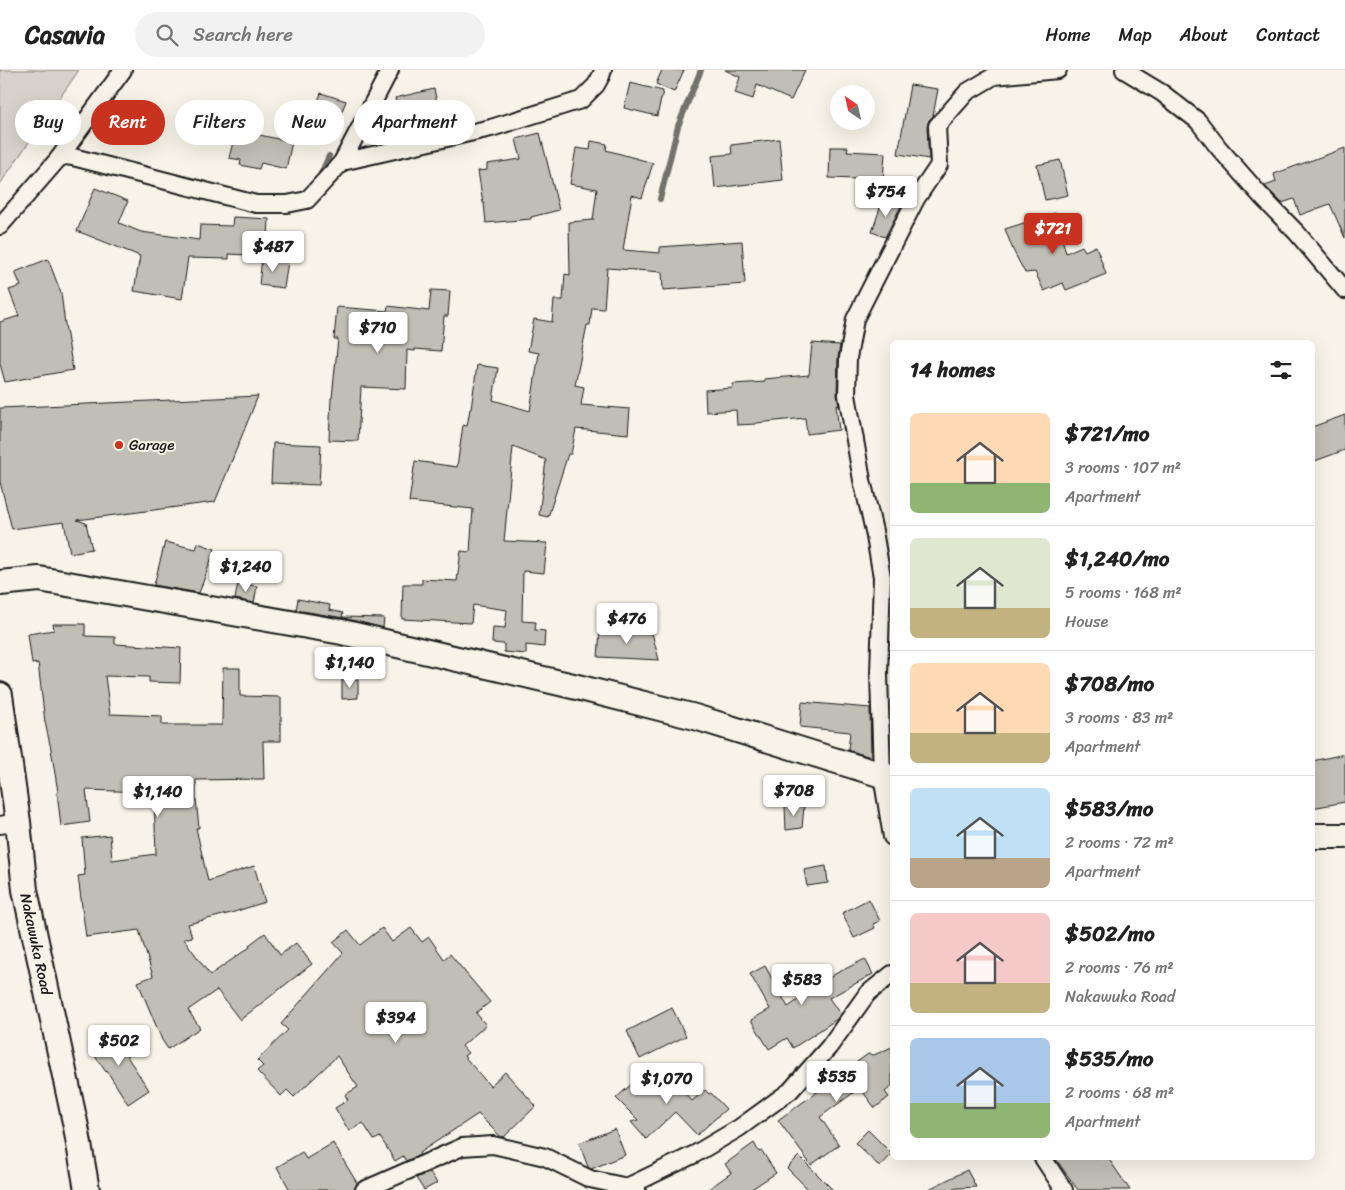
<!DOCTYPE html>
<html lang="en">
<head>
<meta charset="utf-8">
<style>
  :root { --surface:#fff; --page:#f2f2f2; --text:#222; --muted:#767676; --line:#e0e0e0; --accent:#c8321e }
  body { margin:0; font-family:Sriracha,sans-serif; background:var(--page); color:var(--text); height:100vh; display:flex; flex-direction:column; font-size:19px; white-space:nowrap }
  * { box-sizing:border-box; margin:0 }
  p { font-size:16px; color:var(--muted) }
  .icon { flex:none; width:28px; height:28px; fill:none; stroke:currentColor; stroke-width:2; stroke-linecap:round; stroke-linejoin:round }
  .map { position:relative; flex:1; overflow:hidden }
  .drawer { position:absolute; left:890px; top:270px; width:425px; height:820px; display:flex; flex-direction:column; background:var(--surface); border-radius:8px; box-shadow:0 5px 20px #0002 }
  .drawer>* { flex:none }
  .top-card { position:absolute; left:15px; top:30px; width:475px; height:45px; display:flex; gap:10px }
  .needle { width:32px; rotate:326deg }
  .controls { position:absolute; left:830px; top:15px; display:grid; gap:10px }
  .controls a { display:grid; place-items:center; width:45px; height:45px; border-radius:50%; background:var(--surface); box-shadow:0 5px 20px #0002; font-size:25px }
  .price { position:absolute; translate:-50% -42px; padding:0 11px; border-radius:5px; background:#fff; color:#222; font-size:16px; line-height:32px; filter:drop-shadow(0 1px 2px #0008) }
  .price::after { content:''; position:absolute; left:50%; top:30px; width:15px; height:11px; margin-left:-8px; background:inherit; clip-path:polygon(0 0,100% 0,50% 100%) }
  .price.current { background:var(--accent); color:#fff }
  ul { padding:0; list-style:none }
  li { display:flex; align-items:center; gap:15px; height:125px; padding:0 20px }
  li+li { border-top:1px solid var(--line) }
  li span { display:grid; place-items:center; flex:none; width:140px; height:100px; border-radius:8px; color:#555 }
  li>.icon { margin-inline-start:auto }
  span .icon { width:60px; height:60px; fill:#fffc; stroke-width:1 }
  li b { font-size:21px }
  h2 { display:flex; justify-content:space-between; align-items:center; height:60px; padding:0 20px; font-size:21px }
  .pill { padding:0 18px; border-radius:22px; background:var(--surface); box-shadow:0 5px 20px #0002; font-size:18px; line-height:45px }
  .pill.current { background:var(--accent); color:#fff }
  header { display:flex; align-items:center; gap:30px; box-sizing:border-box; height:70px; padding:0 25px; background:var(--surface); border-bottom:1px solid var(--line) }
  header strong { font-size:24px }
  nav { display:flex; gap:28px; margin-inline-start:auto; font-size:18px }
  .search { width:350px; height:45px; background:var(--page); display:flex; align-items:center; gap:12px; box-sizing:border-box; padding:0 18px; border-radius:28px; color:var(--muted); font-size:19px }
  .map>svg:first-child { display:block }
  .green { fill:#d7d3cb; stroke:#7a7874 }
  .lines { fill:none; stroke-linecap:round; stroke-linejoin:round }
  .stream { stroke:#72716c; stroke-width:6 }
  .building { fill:#c0beb5; stroke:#1c1c1c }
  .street-casing { stroke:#1c1c1c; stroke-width:20 }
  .secondary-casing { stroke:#1c1c1c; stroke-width:28 }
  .street { stroke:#f7f3e8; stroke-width:16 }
  .secondary { stroke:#f7f3e8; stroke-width:24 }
  .poi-dot { fill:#c8321e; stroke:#f7f3e8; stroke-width:2 }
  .labels { text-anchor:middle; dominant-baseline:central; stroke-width:4; stroke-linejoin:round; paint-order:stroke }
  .poi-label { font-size:15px; fill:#1c1c1c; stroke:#f7f3e8; text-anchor:start }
  .street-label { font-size:15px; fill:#1c1c1c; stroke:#f7f3e8 }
</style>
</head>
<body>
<header>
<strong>Casavia</strong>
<div class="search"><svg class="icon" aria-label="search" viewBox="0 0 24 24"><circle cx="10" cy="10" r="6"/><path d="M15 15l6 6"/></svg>Search here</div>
<nav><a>Home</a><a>Map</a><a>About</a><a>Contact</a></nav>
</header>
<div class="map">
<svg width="1345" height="1120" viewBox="0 0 1345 1120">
  <rect width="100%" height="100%" fill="#f7f3e8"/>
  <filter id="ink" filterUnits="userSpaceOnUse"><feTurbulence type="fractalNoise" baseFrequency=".02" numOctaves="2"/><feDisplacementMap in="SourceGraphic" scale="10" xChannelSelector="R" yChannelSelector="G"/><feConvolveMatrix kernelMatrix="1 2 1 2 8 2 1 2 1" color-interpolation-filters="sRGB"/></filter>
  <g filter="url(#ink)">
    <polygon class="green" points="0,0 79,0 0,114"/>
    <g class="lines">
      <g class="stream">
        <polyline points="319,108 329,86"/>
        <polyline points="660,129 678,56 701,0"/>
      </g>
    </g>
    <g class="building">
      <polygon points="662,0 684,0 674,22 656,14"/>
      <polygon points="725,0 805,0 791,30 757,15 753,29 735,23 740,7"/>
      <polygon points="630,13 663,21 657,46 624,38"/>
      <polygon points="910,15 938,19 933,46 929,50 927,57 929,89 898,84"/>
      <polygon points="434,19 443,59 405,67 395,28"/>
      <polygon points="321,23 346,31 330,72 306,63"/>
      <polygon points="236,60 292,72 286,99 261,93 259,99 240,95 241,90 229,88"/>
      <polygon points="540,63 559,140 531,147 531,149 486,153 484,133 483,133 478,101 487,100 487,94 521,89 516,69"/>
      <polygon points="779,69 783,110 715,118 712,86 732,84 731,75"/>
      <polygon points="591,71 607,74 606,80 653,93 642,128 632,125 623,180 660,183 660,177 742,171 745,214 663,220 662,202 607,198 604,239 592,238 590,255 587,255 575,315 584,317 581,335 630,339 628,364 576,359 571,384 568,384 548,447 539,445 546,390 513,377 504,471 547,473 544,503 523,501 522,551 536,552 535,560 545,561 544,577 526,575 526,584 504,582 504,574 492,573 493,557 505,558 507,540 473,535 471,553 402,549 403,514 422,514 422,509 457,511 461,481 470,482 473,439 409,432 415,391 457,397 463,355 467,356 470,339 471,339 477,295 498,298 493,330 530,341 539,283 528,281 534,249 552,252 554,230 563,230 565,204 570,205 569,152 593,150 597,119 570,114 576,78 590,80"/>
      <polygon points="830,77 848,77 847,81 885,83 883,110 829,108"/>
      <polygon points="1345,78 1345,168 1330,134 1300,145 1294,129 1282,133 1265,116 1276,112 1274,104"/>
      <polygon points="1060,90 1068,125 1045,130 1037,95"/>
      <polygon points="95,118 128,131 119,153 141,162 199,170 200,155 232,156 233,147 269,149 267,186 229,184 229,189 188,188 182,229 134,221 140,186 77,161"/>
      <polygon points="883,129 901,136 885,167 872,162"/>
      <polygon points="1055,143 1066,183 1082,176 1085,181 1096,176 1106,204 1066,220 1063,213 1044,221 1035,202 1025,203 1013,180 1005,159"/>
      <polygon points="262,188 288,191 284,218 259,215"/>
      <polygon points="48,189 61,223 65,254 73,300 5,312 0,294 0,252 19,246 9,220 21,216 15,202"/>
      <polygon points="431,220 450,221 448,246 444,246 441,281 415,279 415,281 407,280 406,319 361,317 358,371 329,370 331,328 332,328 338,269 334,269 337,237 387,241 388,236 429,241"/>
      <polygon points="812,273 840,275 838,288 837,325 839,336 836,335 839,360 807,364 805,348 756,353 756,354 737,355 736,340 706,342 705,320 733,318 733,314 765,312 764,309 809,305"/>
      <polygon points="258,326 215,432 77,450 86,453 92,479 70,483 64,452 12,459 0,412 0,338"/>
      <polygon points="1345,345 1345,380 1312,392 1312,357"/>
      <polygon points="273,373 321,375 319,415 271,413"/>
      <polygon points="165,472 196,479 198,473 215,479 199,523 154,515"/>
      <polygon points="238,513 257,516 254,533 235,529"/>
      <polygon points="298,529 330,535 329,540 343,543 342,547 384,548 383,558 344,548 296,540"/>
      <polygon points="53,554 85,554 85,566 115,567 115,574 181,578 180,613 149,612 149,607 105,606 110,644 162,646 162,655 222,655 223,598 240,598 240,626 281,627 281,671 263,671 264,709 196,710 196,729 199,758 196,758 208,811 254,796 265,832 231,843 188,854 192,867 184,869 210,905 250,877 249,875 265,863 280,885 296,873 312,894 240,950 217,920 188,940 200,958 168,979 162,970 138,912 153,906 139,860 86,867 78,806 85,805 82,768 110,765 112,790 156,784 154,726 145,726 145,722 86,720 90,752 61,756 57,722 58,722 51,679 45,652 38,593 32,594 28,564 54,560"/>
      <polygon points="600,560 652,563 659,590 598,587"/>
      <polygon points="342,610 358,610 358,628 342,629"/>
      <polygon points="802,632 870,638 871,687 848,680 850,662 800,657"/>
      <polygon points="1345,684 1345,732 1312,738 1312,691"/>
      <polygon points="785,736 804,736 802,758 786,760"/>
      <polygon points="826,796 828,813 807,816 804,800"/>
      <polygon points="869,829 880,851 873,854 875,858 854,868 842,843"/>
      <polygon points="382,858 392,872 411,858 422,872 429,867 444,889 450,884 490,932 476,943 486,955 462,976 468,983 464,986 490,1016 505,1002 536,1036 504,1067 500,1066 478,1044 419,1083 420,1085 406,1091 403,1086 395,1091 380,1067 374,1070 363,1053 349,1061 335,1038 348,1030 345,1025 358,1017 337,986 294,1027 287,1020 281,1026 257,1001 263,996 257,990 288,960 281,954 343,883 333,872 348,860 360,875"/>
      <polygon points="865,889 873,904 829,928 840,944 837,949 793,978 787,968 769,979 751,950 770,939 750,904 765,896 788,937 835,904"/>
      <polygon points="672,938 686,966 640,989 627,961"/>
      <polygon points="111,962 149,1020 128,1034 107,1001 106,1002 88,976"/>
      <polygon points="892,977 892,1016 885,1022 889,1027 875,1038 860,1018 820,1047 839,1075 811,1095 778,1050 820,1020 818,1017 832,1006 835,1008 868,984 874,985"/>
      <polygon points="651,997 667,1017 674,1011 692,1031 705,1020 709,1024 711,1023 726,1039 697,1065 675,1042 646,1069 631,1052 638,1050 616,1028"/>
      <polygon points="615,1059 625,1085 591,1099 588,1097 579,1073"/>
      <polygon points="868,1060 892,1084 880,1097 855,1073"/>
      <polygon points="333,1073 357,1113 354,1120 290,1120 277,1097 302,1082 306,1089"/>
      <polygon points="754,1073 759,1082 762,1081 776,1103 750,1120 707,1120 731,1103 725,1094"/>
      <polygon points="799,1086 833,1120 809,1120 787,1098"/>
      <polygon points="1055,1088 1108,1088 1130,1120 1078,1120"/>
      <polygon points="967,1100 976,1117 927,1120"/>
      <polygon points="430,1102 437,1113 424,1120 416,1108"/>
    </g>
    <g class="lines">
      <g class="street-casing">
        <g id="street">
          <polyline points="1124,0 1162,23 1198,51 1218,77 1261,126 1297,163 1345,220"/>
          <polyline points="59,88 123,0"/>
          <polyline points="342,92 491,58 581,30 596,15 601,6 603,0"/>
          <polyline points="0,156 59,88 66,86 73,87 256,134 287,134 307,130 342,92 390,0"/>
          <polyline points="0,755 18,752"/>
          <polyline points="892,767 882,705 879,604 882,507 874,461 862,410 847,325 848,288 855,249 916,129 939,95 937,56 967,22 994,6 1058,0"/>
          <polyline points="1043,1088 1064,1120"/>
          <polyline points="627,1117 695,1084 739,1058 790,1021 829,977 867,924 892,904"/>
          <polyline points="364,1120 462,1077 493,1075 545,1087 590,1109 637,1119"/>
        </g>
      </g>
      <g class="secondary-casing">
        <g id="secondary">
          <polyline points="0,513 39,509 342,562 577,617 695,647 882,705 892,707"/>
          <polyline points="0,625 18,752 25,820 76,1057 87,1120"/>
          <polyline points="1312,766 1345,766"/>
        </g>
      </g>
      <use href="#street" class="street"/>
      <use href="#secondary" class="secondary"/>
    </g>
  </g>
  <circle class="poi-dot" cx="119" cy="375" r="5"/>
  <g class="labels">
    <g class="poi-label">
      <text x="129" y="375">Garage</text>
    </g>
    <g class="street-label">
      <text transform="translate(36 874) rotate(78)">Nakawuka Road</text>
    </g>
  </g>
</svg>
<div class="controls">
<a><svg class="needle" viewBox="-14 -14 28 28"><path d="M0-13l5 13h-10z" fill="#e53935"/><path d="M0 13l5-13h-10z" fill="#767676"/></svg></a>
</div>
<b class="price" style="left:886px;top:148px">$754</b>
<b class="price current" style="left:1053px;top:185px">$721</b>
<b class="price" style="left:273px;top:203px">$487</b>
<b class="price" style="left:378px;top:284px">$710</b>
<b class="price" style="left:246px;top:523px">$1,240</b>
<b class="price" style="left:627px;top:575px">$476</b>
<b class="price" style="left:350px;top:619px">$1,140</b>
<b class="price" style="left:794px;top:747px">$708</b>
<b class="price" style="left:158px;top:748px">$1,140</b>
<b class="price" style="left:802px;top:936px">$583</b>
<b class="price" style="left:396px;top:974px">$394</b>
<b class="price" style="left:119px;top:997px">$502</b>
<b class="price" style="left:837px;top:1033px">$535</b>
<b class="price" style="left:667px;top:1035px">$1,070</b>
<div class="top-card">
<a class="pill">Buy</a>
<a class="pill current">Rent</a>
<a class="pill">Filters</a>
<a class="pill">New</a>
<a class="pill">Apartment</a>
</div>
<section class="drawer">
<h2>14 homes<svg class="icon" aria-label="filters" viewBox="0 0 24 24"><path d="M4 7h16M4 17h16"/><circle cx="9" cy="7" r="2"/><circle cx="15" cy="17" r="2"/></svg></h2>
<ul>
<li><span style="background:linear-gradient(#ffd9b3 70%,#8fb573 0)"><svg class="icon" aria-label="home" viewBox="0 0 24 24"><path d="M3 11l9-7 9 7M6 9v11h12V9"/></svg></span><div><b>$721/mo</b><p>3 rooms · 107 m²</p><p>Apartment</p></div></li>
<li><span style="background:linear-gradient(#dfe7d0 70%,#c2b280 0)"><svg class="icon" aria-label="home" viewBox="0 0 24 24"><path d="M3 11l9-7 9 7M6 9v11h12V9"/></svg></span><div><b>$1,240/mo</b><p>5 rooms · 168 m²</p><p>House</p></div></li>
<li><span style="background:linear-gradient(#ffd9b3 70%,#c2b280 0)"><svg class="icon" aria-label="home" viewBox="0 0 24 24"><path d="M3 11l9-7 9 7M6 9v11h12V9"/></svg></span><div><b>$708/mo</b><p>3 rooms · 83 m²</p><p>Apartment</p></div></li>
<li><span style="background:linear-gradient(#bfe0f5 70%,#b9a48a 0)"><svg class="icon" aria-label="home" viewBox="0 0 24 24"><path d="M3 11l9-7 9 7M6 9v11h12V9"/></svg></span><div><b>$583/mo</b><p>2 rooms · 72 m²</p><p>Apartment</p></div></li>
<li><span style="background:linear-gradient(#f6c9c9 70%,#c2b280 0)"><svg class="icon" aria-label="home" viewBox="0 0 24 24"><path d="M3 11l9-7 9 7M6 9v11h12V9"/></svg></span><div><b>$502/mo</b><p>2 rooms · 76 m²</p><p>Nakawuka Road</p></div></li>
<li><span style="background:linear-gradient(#a9c7e8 65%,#8fb573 0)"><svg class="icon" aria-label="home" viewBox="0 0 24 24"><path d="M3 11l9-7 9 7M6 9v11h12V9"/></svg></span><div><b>$535/mo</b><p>2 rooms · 68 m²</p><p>Apartment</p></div></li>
</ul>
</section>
</div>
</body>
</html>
